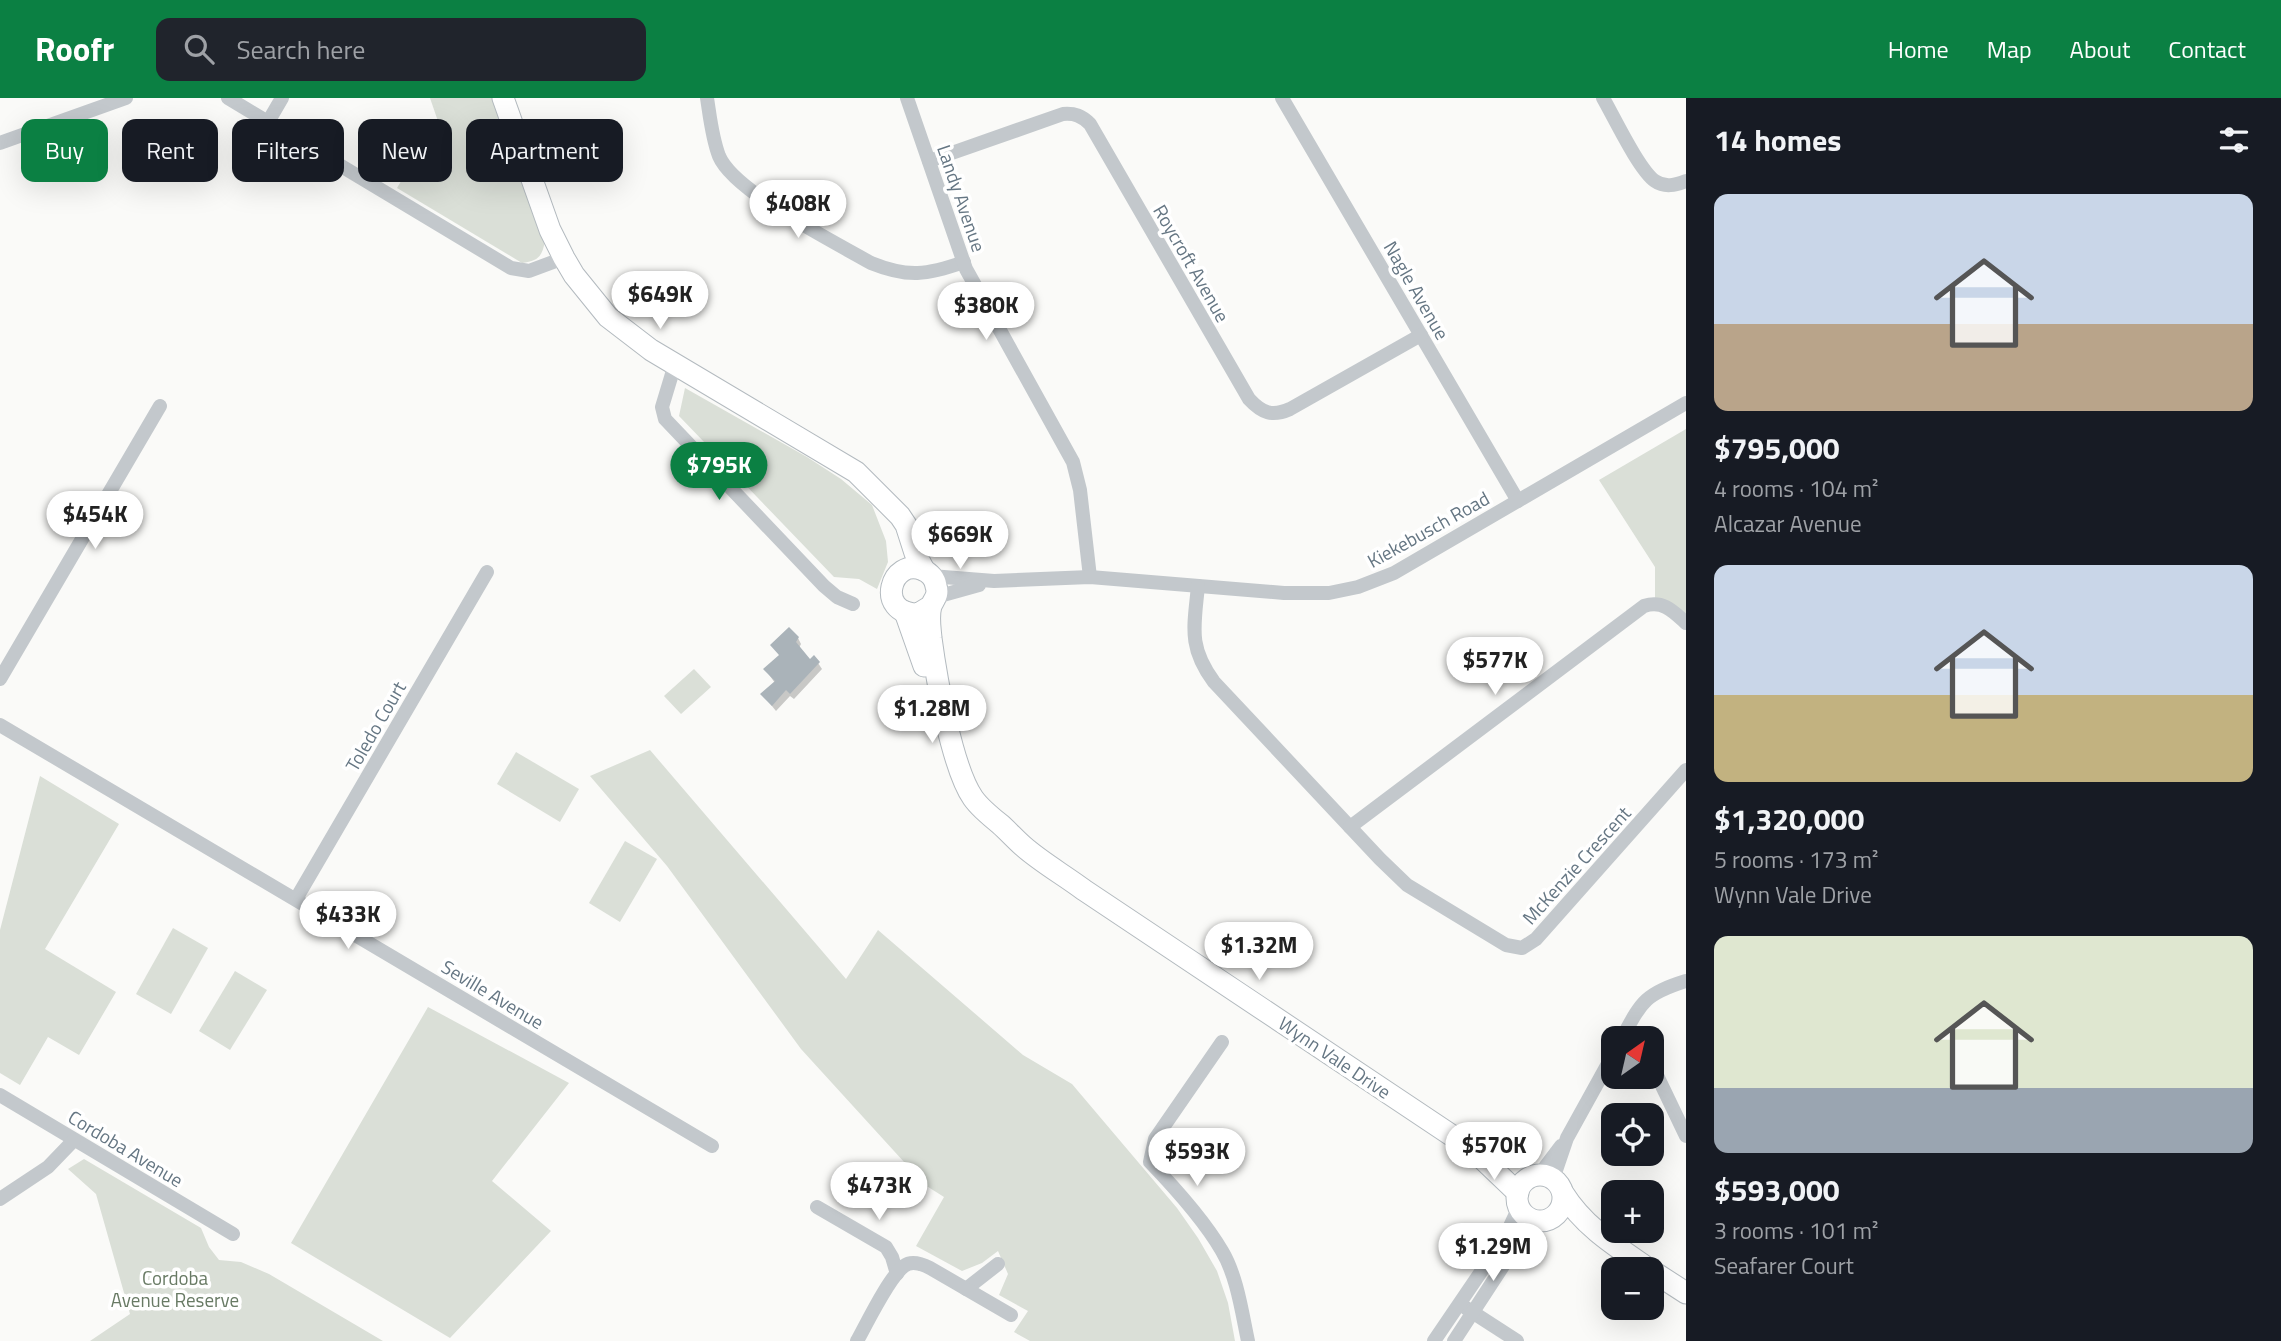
<!DOCTYPE html>
<html lang="en">
<head>
<meta charset="utf-8">
<style>
  :root { --surface:#171b24; --page:#20242c; --text:#f1f3f6; --muted:#9ea1a6; --accent:#0b8043 }
  body { margin:0; font-family:"Titillium Web",sans-serif; background:var(--page); color:var(--text); height:100vh; display:flex; flex-direction:column; font-size:26px; white-space:nowrap }
  * { box-sizing:border-box; margin:0 }
  p { font-size:23px; color:var(--muted) }
  .icon { flex:none; width:38px; height:38px; fill:none; stroke:currentColor; stroke-width:2; stroke-linecap:round; stroke-linejoin:round }
  .map { position:relative; flex:1; overflow:hidden }
  .drawer { display:flex; flex-direction:column; background:var(--surface); width:595px }
  .drawer>* { flex:none }
  .banner { position:absolute; left:21px; top:21px; width:665px; height:63px; display:flex; gap:14px }
  .needle { width:46px; rotate:34deg }
  .buttons { position:absolute; left:1601px; top:928px; display:grid; gap:14px }
  .buttons a { display:grid; place-items:center; width:63px; height:63px; border-radius:14px; background:var(--surface); box-shadow:0 7px 28px #0002; font-size:35px }
  .price { position:absolute; translate:-50% -60px; padding:0 16px; border-radius:24px; background:#fff; color:#222; font-size:23px; line-height:46px; filter:drop-shadow(0 2px 4px #0008) }
  .price::after { content:''; position:absolute; left:50%; top:42px; width:21px; height:16px; margin-left:-10px; background:inherit; clip-path:polygon(0 0,100% 0,50% 100%) }
  .price.on { background:var(--accent); color:#fff }
  ul { padding:0; list-style:none }
  li { display:grid; align-content:center; gap:14px; height:371px; padding:0 28px }
  li span { display:grid; place-items:center; height:217px; border-radius:14px; color:#555 }
  li>.icon { margin-inline-start:auto }
  span .icon { width:126px; height:126px; fill:#fffc; stroke-width:1 }
  li b { font-size:30px }
  h2 { display:flex; justify-content:space-between; align-items:center; height:84px; padding:0 28px; font-size:30px }
  .chip { padding:0 24px; border-radius:14px; background:var(--surface); box-shadow:0 7px 28px #0002; font-size:24px; line-height:63px }
  .chip.on { background:var(--accent); color:#fff }
  header { display:flex; align-items:center; gap:42px; box-sizing:border-box; height:98px; padding:0 35px; background:var(--accent); color:#fff }
  header strong { font-size:33px }
  nav { display:flex; gap:38px; margin-inline-start:auto; font-size:24px }
  .search { width:490px; height:63px; background:var(--page); display:flex; align-items:center; gap:18px; box-sizing:border-box; padding:0 24px; border-radius:14px; color:var(--muted); font-size:26px }
  main { display:flex; flex:1; min-height:0 }
  .map>svg:first-child { display:block }
  .green { fill:#dadfd7 }
  .shadow { fill:#0003 }
  .building { fill:#aab3b9 }
  .lines { fill:none; stroke-linecap:round; stroke-linejoin:round }
  .secondary-casing { stroke:#b3babf; stroke-width:23 }
  .street { stroke:#c3c8cc; stroke-width:14 }
  .secondary { stroke:#fff; stroke-width:21 }
  .labels { text-anchor:middle; dominant-baseline:central; stroke-width:7; stroke-linejoin:round; paint-order:stroke }
  .street-label { font-size:19px; fill:#657683; stroke:#fff }
  .park-label { font-size:19px; fill:#687a64; stroke:#fff }
</style>
</head>
<body>
<header>
<strong>Roofr</strong>
<div class="search"><svg class="icon" aria-label="search" viewBox="0 0 24 24"><circle cx="10" cy="10" r="6"/><path d="M15 15l6 6"/></svg>Search here</div>
<nav><a>Home</a><a>Map</a><a>About</a><a>Contact</a></nav>
</header>
<main>
<div class="map">
<svg width="1686" height="1243" viewBox="0 0 1686 1243">
  <rect width="100%" height="100%" fill="#fafaf8"/>
  <g class="green">
    <path d="M 430,0 L 494,0 L 545,143 C 542,159 538,163 522,165 L 397,90 L 407,73 L 452,64 Z"/>
    <polygon points="685,290 807,359 841,381 872,407 886,443 888,464 877,491 859,481 834,479 679,318"/>
    <polygon points="1686,331 1686,525 1655,506 1655,469 1599,382"/>
    <polygon points="694,571 711,589 681,616 664,598"/>
    <polygon points="650,652 846,881 878,832 1023,957 1072,986 1177,1110 1198,1140 1217,1173 1228,1205 1235,1243 1030,1243 1014,1234 1028,1213 999,1197 1008,1176 998,1153 982,1165 962,1173 916,1148 944,1099 925,1087 801,951 667,768 590,678"/>
    <polygon points="516,654 579,691 560,724 497,686"/>
    <polygon points="40,678 119,726 45,851 116,894 79,957 48,939 20,987 0,975 0,832"/>
    <polygon points="625,743 657,761 620,824 589,805"/>
    <polygon points="173,830 208,850 171,916 136,896"/>
    <polygon points="235,873 267,892 230,952 199,933"/>
    <polygon points="428,909 569,985 492,1083 551,1133 450,1240 291,1145"/>
    <polygon points="84,1061 201,1130 209,1149 219,1162 241,1164 269,1176 383,1243 90,1243 130,1216 96,1096 68,1071"/>
  </g>
  <polygon class="shadow" points="798,540 801,546 799,550 810,563 818,565 822,571 794,601 790,598 776,613 763,597 775,585 765,571 780,558 772,547"/>
  <polygon class="building" points="789,529 799,539 796,544 810,561 814,557 820,564 790,596 786,592 772,608 760,596 775,583 763,571 779,557 770,547"/>
  <g class="lines">
    <g class="secondary-casing">
      <g id="secondary">
        <polyline points="503,0 550,132 564,160 574,177 608,219 651,252 856,374 900,418 906,427 915,455 924,472"/>
        <path d="M 931,508 L 918,516 C 874,516 891,458 923,472 C 930,475 935,481 936,488 C 939,497 934,501 931,508 C 928,518 930,529 931,540 C 936,578 952,670 973,700 C 980,710 990,718 1000,726 C 1008,733 1015,741 1023,748 C 1041,764 1064,777 1084,792 L 1472,1051 L 1518,1095"/>
        <polyline points="905,514 924,568"/>
        <circle cx="1540" cy="1100" r="23"/>
        <path d="M 1563,1095 C 1584,1129 1617,1149 1649,1171"/>
        <polyline points="1652,1173 1686,1195"/>
      </g>
    </g>
    <g class="street">
      <polyline points="228,0 511,170 529,173 564,160"/>
      <path d="M 707,0 C 710,19 712,40 719,58 C 734,94 835,144 871,165 C 908,180 927,177 964,164"/>
      <polyline points="907,0 966,171 1073,364 1080,392 1090,479"/>
      <polyline points="1282,0 1518,403"/>
      <path d="M 1603,0 C 1614,19 1639,72 1655,83 C 1665,90 1676,87 1686,83"/>
      <polyline points="268,24 282,0"/>
      <polyline points="0,45 126,0"/>
      <path d="M 929,63 L 1063,16 C 1075,15 1082,18 1090,26 L 1249,301 C 1262,315 1272,319 1290,311 L 1421,237"/>
      <polyline points="675,266 662,309 665,321 824,488 837,499 853,506"/>
      <polyline points="931,478 994,483 1090,479 1284,495 1329,495 1358,489 1394,475 1686,305"/>
      <path d="M 1198,488 C 1194,529 1188,549 1214,584 L 1380,761 L 1407,787 L 1506,847 L 1522,850 L 1536,841 L 1686,672"/>
      <polyline points="936,499 979,487"/>
      <polyline points="0,581 160,308"/>
      <polyline points="0,627 712,1048"/>
      <path d="M 1350,729 L 1644,508 C 1663,502 1673,513 1686,525"/>
      <polyline points="296,801 487,474"/>
      <path d="M 1622,940 C 1642,903 1645,896 1686,883"/>
      <path d="M 1222,944 L 1155,1041 L 1150,1064 C 1175,1090 1204,1122 1222,1153 C 1237,1178 1242,1215 1248,1243"/>
      <polyline points="1652,967 1686,1038"/>
      <polyline points="0,997 233,1136"/>
      <polyline points="1539,1077 1561,1048"/>
      <polyline points="1553,1081 1567,1040 1614,955"/>
      <polyline points="0,1101 48,1069 74,1042"/>
      <polyline points="817,1109 886,1149 892,1159 897,1176"/>
      <polyline points="966,1191 998,1166"/>
      <polyline points="1466,1210 1517,1243"/>
      <path d="M 857,1243 C 867,1225 889,1179 904,1168 C 912,1162 922,1166 930,1170 L 1011,1217"/>
      <polyline points="1434,1243 1506,1137 1519,1109"/>
      <polyline points="1454,1243 1518,1145 1539,1122"/>
    </g>
    <use href="#secondary" class="secondary"/>
  </g>
  <g class="labels">
    <g class="street-label">
      <text transform="translate(962 100) rotate(71)">Landy Avenue</text>
      <text transform="translate(1192 165) rotate(60)">Roycroft Avenue</text>
      <text transform="translate(1417 192) rotate(60)">Nagle Avenue</text>
      <text transform="translate(1428 431) rotate(-29)">Kiekebusch Road</text>
      <text transform="translate(375 628) rotate(-60)">Toledo Court</text>
      <text transform="translate(1576 767) rotate(-48)">McKenzie Crescent</text>
      <text transform="translate(493 896) rotate(31)">Seville Avenue</text>
      <text transform="translate(1335 959) rotate(34)">Wynn Vale Drive</text>
      <text transform="translate(126 1050) rotate(31)">Cordoba Avenue</text>
    </g>
    <g class="park-label">
      <text x="175" y="1179">Cordoba<tspan x="175" dy="22">Avenue Reserve</tspan></text>
    </g>
  </g>
</svg>
<div class="buttons">
<a><svg class="needle" viewBox="-14 -14 28 28"><path d="M0-13l5 13h-10z" fill="#e53935"/><path d="M0 13l5-13h-10z" fill="#9ea1a6"/></svg></a>
<a><svg class="icon" aria-label="locate" viewBox="0 0 24 24"><circle cx="12" cy="12" r="6"/><path d="M12 2v4M12 18v4M2 12h4M18 12h4"/></svg></a>
<a>+</a>
<a>−</a>
</div>
<b class="price" style="left:798px;top:142px">$408K</b>
<b class="price" style="left:660px;top:233px">$649K</b>
<b class="price" style="left:986px;top:244px">$380K</b>
<b class="price on" style="left:719px;top:404px">$795K</b>
<b class="price" style="left:95px;top:453px">$454K</b>
<b class="price" style="left:960px;top:473px">$669K</b>
<b class="price" style="left:1495px;top:599px">$577K</b>
<b class="price" style="left:932px;top:647px">$1.28M</b>
<b class="price" style="left:348px;top:853px">$433K</b>
<b class="price" style="left:1259px;top:884px">$1.32M</b>
<b class="price" style="left:1494px;top:1084px">$570K</b>
<b class="price" style="left:1197px;top:1090px">$593K</b>
<b class="price" style="left:879px;top:1124px">$473K</b>
<b class="price" style="left:1493px;top:1185px">$1.29M</b>
<div class="banner">
<a class="chip on">Buy</a>
<a class="chip">Rent</a>
<a class="chip">Filters</a>
<a class="chip">New</a>
<a class="chip">Apartment</a>
</div>
</div>
<section class="drawer">
<h2>14 homes<svg class="icon" aria-label="filters" viewBox="0 0 24 24"><path d="M4 7h16M4 17h16"/><circle cx="9" cy="7" r="2"/><circle cx="15" cy="17" r="2"/></svg></h2>
<ul>
<li><span style="background:linear-gradient(#c9d6e8 60%,#b9a48a 0)"><svg class="icon" aria-label="home" viewBox="0 0 24 24"><path d="M3 11l9-7 9 7M6 9v11h12V9"/></svg></span><div><b>$795,000</b><p>4 rooms · 104 m²</p><p>Alcazar Avenue</p></div></li>
<li><span style="background:linear-gradient(#c9d6e8 60%,#c2b280 0)"><svg class="icon" aria-label="home" viewBox="0 0 24 24"><path d="M3 11l9-7 9 7M6 9v11h12V9"/></svg></span><div><b>$1,320,000</b><p>5 rooms · 173 m²</p><p>Wynn Vale Drive</p></div></li>
<li><span style="background:linear-gradient(#dfe7d0 70%,#9aa5b1 0)"><svg class="icon" aria-label="home" viewBox="0 0 24 24"><path d="M3 11l9-7 9 7M6 9v11h12V9"/></svg></span><div><b>$593,000</b><p>3 rooms · 101 m²</p><p>Seafarer Court</p></div></li>
</ul>
</section>
</main>
</body>
</html>
